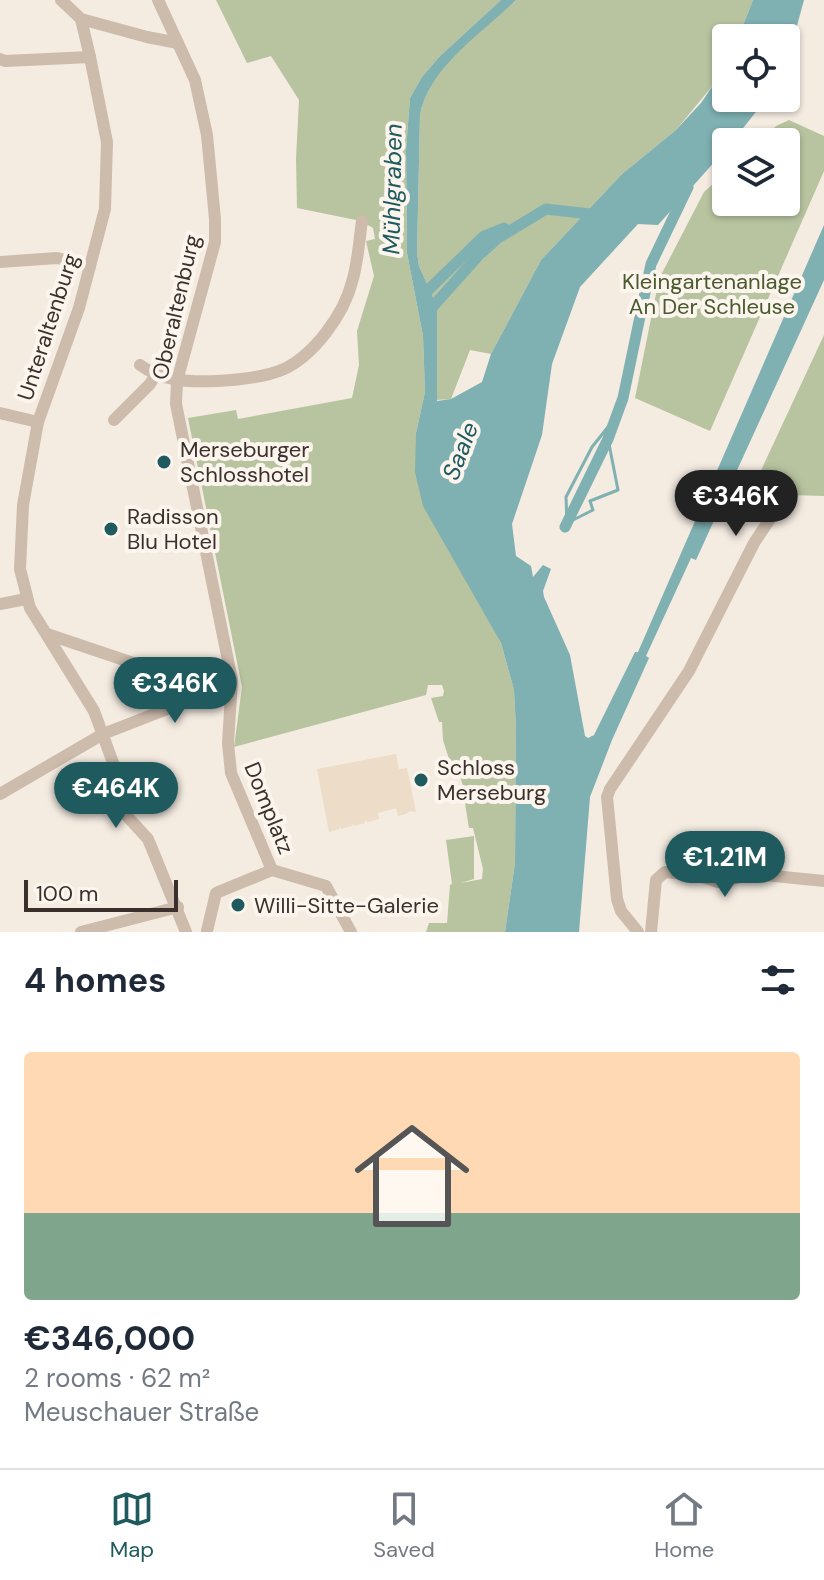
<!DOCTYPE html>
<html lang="en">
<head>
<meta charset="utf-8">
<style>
  :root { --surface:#fff; --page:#f2f2f3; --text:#1f2937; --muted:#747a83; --line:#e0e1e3; --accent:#1f5a5e }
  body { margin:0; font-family:"DM Sans",sans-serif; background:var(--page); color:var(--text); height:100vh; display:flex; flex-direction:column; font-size:30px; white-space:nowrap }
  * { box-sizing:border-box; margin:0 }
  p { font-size:26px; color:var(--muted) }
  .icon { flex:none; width:44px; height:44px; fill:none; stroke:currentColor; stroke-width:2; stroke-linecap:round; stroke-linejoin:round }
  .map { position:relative; height:932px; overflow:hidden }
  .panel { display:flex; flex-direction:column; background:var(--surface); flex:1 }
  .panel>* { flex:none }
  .buttons { position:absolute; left:712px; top:24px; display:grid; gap:16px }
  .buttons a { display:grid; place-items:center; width:88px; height:88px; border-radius:8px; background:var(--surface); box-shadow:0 2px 6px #0004; font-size:40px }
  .scale { position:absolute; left:24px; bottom:20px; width:154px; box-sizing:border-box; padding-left:8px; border:4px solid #3b302b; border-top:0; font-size:22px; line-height:28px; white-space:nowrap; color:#3b302b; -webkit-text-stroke:6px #fbf5ee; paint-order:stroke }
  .price { position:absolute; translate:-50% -68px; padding:0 18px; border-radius:28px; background:var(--accent); color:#fff; font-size:26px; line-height:52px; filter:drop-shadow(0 2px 4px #0008) }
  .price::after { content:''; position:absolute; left:50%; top:48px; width:24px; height:18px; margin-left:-12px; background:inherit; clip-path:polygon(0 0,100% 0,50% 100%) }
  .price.current { background:#222; color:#fff }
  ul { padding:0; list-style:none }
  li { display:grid; align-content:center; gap:16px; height:424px; padding:0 24px }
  li span { display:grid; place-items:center; height:248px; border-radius:8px; color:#555 }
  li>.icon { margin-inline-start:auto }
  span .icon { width:144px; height:144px; fill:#fffc; stroke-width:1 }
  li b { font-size:34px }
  h2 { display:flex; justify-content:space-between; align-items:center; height:96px; padding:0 24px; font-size:34px }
  .tab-bar { display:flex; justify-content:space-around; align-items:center; height:112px; border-top:2px solid var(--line); background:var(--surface); font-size:22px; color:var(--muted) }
  .tab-bar a { display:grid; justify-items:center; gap:4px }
  .tab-bar .current { color:var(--accent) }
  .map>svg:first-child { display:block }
  .green { fill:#b8c4a0 }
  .plaza { fill:#ecdcc8 }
  .water { fill:#7fb0b2 }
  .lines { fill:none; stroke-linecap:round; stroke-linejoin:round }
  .stream { stroke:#7fb0b2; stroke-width:3 }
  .canal { stroke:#7fb0b2; stroke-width:11 }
  .street { stroke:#cdbbac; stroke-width:12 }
  .poi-dot { fill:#1f5a5e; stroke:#fbf5ee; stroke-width:3 }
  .labels { text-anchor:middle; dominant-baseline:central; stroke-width:8; stroke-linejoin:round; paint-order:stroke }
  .park-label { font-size:22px; fill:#4a5a2e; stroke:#fbf5ee }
  .street-label { font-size:22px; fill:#3b302b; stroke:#fbf5ee }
  .poi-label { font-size:22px; fill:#3b302b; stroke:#fbf5ee; text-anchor:start }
  .water-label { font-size:24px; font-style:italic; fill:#1f5a5e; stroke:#fbf5ee }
</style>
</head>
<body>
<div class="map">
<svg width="824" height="932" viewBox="0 0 824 932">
  <rect width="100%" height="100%" fill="#f4ebe1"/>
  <g class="green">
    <polygon points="216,0 501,0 439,57 422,77 410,98 406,150 407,253 423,336 425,392 416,433 480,603 501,643 514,690 516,728 515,863 505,932 426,932 429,923 447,923 450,885 452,884 446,840 474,836 474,879 461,883 482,879 483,869 473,828 469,828 465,803 462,802 458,790 463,786 460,776 454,775 443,740 442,722 439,722 431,698 443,696 444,691 442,685 428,685 426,695 234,747 242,687 188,418 236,410 238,419 352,398 359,365 357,331 374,276 366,241 375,239 373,228 361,221 297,208 296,159 299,100 271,56 247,63"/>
    <path d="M 516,0 L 753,0 L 738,38 L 726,38 L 726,66 L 723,73 L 676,130 L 622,174 L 541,260 L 491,354 L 470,350 L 451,399 L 437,400 L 437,306 L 419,266 L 417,253 L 420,115 C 428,68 482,31 516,0 Z"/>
    <polygon points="789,120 824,136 824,171 710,431 635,398 659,279 704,192 726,172 726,202 786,202 786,142 759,142 776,126"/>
    <polygon points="824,335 824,496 789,495 757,479"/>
  </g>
  <polygon class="plaza" points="396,754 399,769 407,768 416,812 410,811 406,814 398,816 396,808 378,813 379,819 368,822 365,820 365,823 354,826 353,823 352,826 341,829 340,826 339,829 329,832 317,769"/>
  <g class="water">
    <path d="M 501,0 L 516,0 C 483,32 428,68 420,115 L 417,253 L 419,266 L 437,306 L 437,401 L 451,399 L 482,382 L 491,354 L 541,260 L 622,174 L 676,130 L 701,103 L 726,66 L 726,98 L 767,98 L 732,142 L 726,142 L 726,149 L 658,225 L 638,224 L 580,287 L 552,364 L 542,435 L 512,524 L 516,556 L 531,566 L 533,577 L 543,565 L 551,569 L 543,591 L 544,597 L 570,655 L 585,736 L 588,738 L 594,735 L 635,652 L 638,652 L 824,225 L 824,280 L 696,560 L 691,558 L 646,656 L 649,658 L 612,740 L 590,797 L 579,932 L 505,932 L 515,863 L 516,728 L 514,690 L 501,643 L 423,506 L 415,472 L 416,433 L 425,392 L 423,336 L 407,253 L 406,150 L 410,98 L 422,77 L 439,57 Z"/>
    <polygon points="753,0 804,0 786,66 786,38 738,38"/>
  </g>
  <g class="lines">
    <polyline class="stream" points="608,439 618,490 590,501 593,510 567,523 566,497 592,447 616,417"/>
    <g class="canal">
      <polyline points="423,295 484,236 504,228"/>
      <polyline points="428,312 478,256 498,238 546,209 599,215"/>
      <polyline points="565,527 608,439 623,398 651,264 688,187"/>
    </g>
    <g class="street">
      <polyline points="61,0 81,19 90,57 107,142 105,209 79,308 38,422 23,505 20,569 30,608 94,711 115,768 119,803 125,814 148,839 186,932"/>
      <polyline points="158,0 195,80 207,135 215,219 215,242 177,381 176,404 232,680 228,743 231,773 272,870 326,886 351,932"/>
      <polyline points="81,19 147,37 178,43"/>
      <polyline points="0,59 5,61 90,57"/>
      <polyline points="0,262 57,258 90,266"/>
      <path d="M 140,365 C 163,382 190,382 217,381 C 237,380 266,377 284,369 C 314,355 344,314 352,282 C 358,263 359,241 362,221"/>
      <polyline points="0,413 38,422"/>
      <polyline points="114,420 150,384 156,374"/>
      <polyline points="0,604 26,599"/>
      <polyline points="47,634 145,667 172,686 188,690"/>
      <polyline points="0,794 103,734 175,706 188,690 232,680"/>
      <polyline points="207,931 216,893 272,870"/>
      <polyline points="81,932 178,907"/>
      <polyline points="638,932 621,911 617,899 607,797 610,789 689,671 754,543 774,513"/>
      <polyline points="651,932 656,880 665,872 697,875 718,882 755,874 824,881"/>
    </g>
  </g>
  <g class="poi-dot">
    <circle cx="164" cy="462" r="8"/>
    <circle cx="111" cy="529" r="8"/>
    <circle cx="421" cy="780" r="8"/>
    <circle cx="238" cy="905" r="8"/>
  </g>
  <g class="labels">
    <g class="park-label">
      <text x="712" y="281">Kleingartenanlage<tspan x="712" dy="25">An Der Schleuse</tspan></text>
    </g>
    <g class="street-label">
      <text transform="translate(176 307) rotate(-77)">Oberaltenburg</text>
      <text transform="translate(48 327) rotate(-72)">Unteraltenburg</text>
      <text transform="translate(269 808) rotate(68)">Domplatz</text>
    </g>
    <g class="poi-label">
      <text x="180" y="449">Merseburger<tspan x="180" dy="25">Schlosshotel</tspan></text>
      <text x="127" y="516">Radisson<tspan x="127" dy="25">Blu Hotel</tspan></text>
      <text x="437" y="767">Schloss<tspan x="437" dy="25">Merseburg</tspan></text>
      <text x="254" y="905">Willi-Sitte-Galerie</text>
    </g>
    <g class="water-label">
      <text transform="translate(392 189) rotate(-89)">Mühlgraben</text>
      <text transform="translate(460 451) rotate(-69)">Saale</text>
    </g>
  </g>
</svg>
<div class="buttons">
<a><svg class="icon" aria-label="locate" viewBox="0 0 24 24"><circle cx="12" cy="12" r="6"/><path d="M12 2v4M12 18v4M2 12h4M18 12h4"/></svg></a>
<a><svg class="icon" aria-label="layers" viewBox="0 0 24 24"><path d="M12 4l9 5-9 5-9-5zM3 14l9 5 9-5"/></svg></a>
</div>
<div class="scale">100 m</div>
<b class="price current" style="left:736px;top:538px">€346K</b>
<b class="price" style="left:175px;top:725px">€346K</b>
<b class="price" style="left:116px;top:830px">€464K</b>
<b class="price" style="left:725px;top:899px">€1.21M</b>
</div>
<section class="panel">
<h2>4 homes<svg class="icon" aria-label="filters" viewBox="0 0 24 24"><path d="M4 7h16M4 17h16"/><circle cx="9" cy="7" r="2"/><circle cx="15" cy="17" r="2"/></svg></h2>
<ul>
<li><span style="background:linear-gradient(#ffd9b3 65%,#7fa58c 0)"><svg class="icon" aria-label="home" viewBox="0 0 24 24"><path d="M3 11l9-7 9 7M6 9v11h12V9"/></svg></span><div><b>€346,000</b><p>2 rooms · 62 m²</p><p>Meuschauer Straße</p></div></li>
</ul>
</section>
<nav class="tab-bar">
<a class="current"><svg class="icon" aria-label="map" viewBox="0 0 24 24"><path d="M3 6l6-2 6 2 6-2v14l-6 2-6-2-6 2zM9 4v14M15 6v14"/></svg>Map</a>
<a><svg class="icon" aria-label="saved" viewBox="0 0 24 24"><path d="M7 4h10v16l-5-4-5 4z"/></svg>Saved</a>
<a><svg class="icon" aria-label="home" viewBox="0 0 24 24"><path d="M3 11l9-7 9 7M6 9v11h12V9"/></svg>Home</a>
</nav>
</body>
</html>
